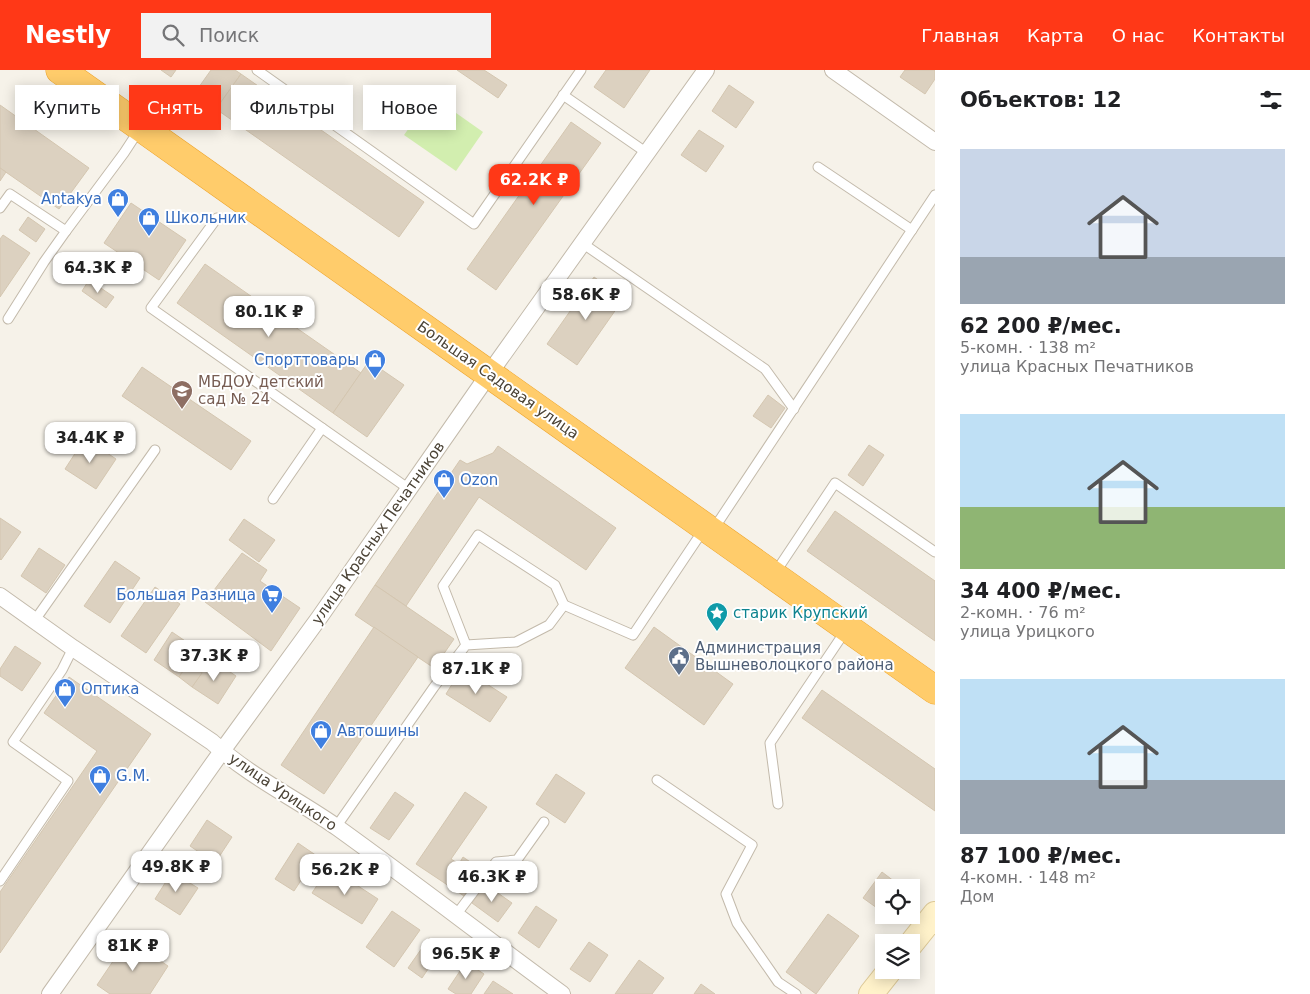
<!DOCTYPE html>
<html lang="ru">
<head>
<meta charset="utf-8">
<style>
  :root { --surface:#fff; --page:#f2f2f2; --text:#202124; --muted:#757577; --accent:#ff3817 }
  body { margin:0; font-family:"DejaVu Sans",sans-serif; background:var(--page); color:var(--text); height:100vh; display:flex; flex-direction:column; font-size:19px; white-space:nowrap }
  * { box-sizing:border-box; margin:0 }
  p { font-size:16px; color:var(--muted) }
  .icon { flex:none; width:28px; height:28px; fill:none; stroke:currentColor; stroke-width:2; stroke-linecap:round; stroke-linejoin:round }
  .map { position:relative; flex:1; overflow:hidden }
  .drawer { display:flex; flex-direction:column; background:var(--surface); width:375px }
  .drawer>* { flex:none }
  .guide { position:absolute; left:15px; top:15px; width:475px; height:45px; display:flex; gap:10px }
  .fabs { position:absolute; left:875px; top:809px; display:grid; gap:10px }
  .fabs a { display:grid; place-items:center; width:45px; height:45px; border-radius:0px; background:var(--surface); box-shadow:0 2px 12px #0003; font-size:25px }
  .price { position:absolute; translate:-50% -42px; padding:0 11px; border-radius:10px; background:#fff; color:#222; font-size:16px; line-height:32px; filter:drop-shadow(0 1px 2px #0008) }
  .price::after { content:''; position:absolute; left:50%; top:30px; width:15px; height:11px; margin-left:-8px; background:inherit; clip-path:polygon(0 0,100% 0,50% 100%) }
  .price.on { background:var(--accent); color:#fff }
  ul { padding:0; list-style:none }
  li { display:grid; align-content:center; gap:10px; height:265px; padding:0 25px }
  li span { display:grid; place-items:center; height:155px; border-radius:0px; color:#555 }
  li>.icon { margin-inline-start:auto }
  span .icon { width:90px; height:90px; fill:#fffc; stroke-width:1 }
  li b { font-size:21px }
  h2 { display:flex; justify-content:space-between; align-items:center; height:60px; padding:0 25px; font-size:21px }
  .chip { padding:0 18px; border-radius:0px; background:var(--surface); box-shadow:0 2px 12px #0003; font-size:18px; line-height:45px }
  .chip.on { background:var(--accent); color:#fff }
  header { display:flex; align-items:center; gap:30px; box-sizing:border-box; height:70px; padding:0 25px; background:var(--accent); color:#fff }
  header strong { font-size:24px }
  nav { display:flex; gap:28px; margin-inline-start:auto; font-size:18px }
  .search { width:350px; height:45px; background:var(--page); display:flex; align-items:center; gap:12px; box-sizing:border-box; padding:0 18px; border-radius:0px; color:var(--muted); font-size:19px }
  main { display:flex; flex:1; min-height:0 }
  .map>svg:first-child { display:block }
  .green { fill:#d2eeaf }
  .building { fill:#dcd1c0; stroke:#d4c6b0 }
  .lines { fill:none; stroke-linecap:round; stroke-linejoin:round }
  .lane-casing { stroke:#c3baab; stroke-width:11 }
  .street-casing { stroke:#c3baab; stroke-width:18 }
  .secondary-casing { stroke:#ddc997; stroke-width:26 }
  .highway-casing { stroke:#eda42d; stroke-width:29 }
  .lane { stroke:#fff; stroke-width:9 }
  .street { stroke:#fff; stroke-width:16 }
  .secondary { stroke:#fff2ca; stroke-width:24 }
  .highway { stroke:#ffcc6b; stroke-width:28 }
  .labels { text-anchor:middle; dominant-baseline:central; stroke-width:4; stroke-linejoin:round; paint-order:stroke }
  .shop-label { font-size:15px; fill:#366cbe; stroke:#fff; text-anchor:start }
  .street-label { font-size:15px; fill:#4b4336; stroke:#fff }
  .education-label { font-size:15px; fill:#785e54; stroke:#fff; text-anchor:start }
  .culture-label { font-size:15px; fill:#0d838f; stroke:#fff; text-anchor:start }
  .service-label { font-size:15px; fill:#4e5e75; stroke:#fff; text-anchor:start }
</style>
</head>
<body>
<header>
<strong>Nestly</strong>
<div class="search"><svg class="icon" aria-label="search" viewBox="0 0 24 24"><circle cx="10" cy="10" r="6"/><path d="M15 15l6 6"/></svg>Поиск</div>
<nav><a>Главная</a><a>Карта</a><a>О нас</a><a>Контакты</a></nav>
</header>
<main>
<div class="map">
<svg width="935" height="924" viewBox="0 0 935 924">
  <rect width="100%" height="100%" fill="#f6f2e9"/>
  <polygon class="green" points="432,26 483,62 456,101 404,65"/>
  <g class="building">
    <polygon points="161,0 176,0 171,7"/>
    <polygon points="211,0 235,0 241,4 216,39 194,24"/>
    <polygon points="457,0 484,0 507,15 498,28"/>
    <polygon points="606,0 650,0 624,38 594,17"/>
    <polygon points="905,0 935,0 935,9 925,24 900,7"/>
    <polygon points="241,4 424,132 399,167 216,39"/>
    <polygon points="729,15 754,32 736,58 712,41"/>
    <polygon points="0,35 89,98 59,139 0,98"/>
    <polygon points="571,52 601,73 496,220 467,199"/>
    <polygon points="699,60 724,76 706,102 681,85"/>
    <polygon points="0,98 6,102 0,111"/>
    <polygon points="131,133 186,170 159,210 104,173"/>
    <polygon points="28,147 45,159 36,172 19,160"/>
    <polygon points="3,165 30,183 0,227 0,169"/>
    <polygon points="205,194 361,303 333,343 177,233"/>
    <polygon points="594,207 624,228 577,295 547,274"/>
    <polygon points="89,210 114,227 106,238 82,221"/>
    <polygon points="369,291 404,315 367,367 333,343"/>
    <polygon points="142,297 251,371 231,400 122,326"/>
    <polygon points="768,325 785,338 771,358 753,346"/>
    <polygon points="85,368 116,389 96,419 65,399"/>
    <polygon points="869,375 884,385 863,416 848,405"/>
    <polygon points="498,376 616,458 586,500 479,427 406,536 375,515 460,390 467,394 493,383"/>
    <polygon points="835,441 935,511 935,571 807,481"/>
    <polygon points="0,448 21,462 1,490 0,489"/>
    <polygon points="244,449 275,470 259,492 229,470"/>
    <polygon points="39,478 65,495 46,523 21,506"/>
    <polygon points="242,483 267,500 260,511 300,538 271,581 205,532"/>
    <polygon points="115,491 140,508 110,553 84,536"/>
    <polygon points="375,515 454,569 434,598 355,545"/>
    <polygon points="155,517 180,534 146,583 121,566"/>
    <polygon points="374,557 418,587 324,724 281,695"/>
    <polygon points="654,557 733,614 704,655 625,598"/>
    <polygon points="172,562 197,579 179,607 154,590"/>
    <polygon points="15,576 41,593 22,621 0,606 0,599"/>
    <polygon points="211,589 236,606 218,634 192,617"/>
    <polygon points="188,594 202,603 192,617 179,607"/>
    <polygon points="462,598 507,627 490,652 446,624"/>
    <polygon points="69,607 151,664 0,883 0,822 97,681 44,643"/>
    <polygon points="822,620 935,699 935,741 802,648"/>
    <polygon points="556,704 585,723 565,753 536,734"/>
    <polygon points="395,722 414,735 389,770 370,758"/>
    <polygon points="465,722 487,737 451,789 459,794 463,787 482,800 464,826 416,794"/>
    <polygon points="207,750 232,767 215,793 190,776"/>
    <polygon points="298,773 317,786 294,821 275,809"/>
    <polygon points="329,797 378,829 362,854 312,823"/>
    <polygon points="172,802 198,818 180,845 155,829"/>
    <polygon points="882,802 903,818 884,818 884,843 863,828"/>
    <polygon points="485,814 512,833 498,852 472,833"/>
    <polygon points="536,836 557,850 539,878 518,863"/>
    <polygon points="392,841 420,860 394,897 366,877"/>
    <polygon points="828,844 859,866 816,924 786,902"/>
    <polygon points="429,868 443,877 422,908 408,898"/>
    <polygon points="128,869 168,896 150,924 110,924 97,915"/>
    <polygon points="589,872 608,885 590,912 570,899"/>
    <polygon points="639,890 664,908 652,924 615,924"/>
    <polygon points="466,892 484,904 471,924 456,924 448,919"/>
    <polygon points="493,911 513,924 484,924"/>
    <polygon points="701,914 715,924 694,924"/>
  </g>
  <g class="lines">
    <g class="lane-casing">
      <g id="lane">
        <polyline points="257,0 474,154 581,0"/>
        <polyline points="563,25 647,83"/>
        <polyline points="818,97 912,160"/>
        <polyline points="0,138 10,124 66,161 124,83 139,60"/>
        <polyline points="217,148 151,238 409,419"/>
        <polyline points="582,173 765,299 794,339"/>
        <polyline points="8,249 44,192 66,161"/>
        <polyline points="273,429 322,358"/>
        <polyline points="713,460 935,125"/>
        <polyline points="775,503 835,413 935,482"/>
        <polyline points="564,535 633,565 704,459"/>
        <polyline points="35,550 155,380"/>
        <polyline points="657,710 752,775 726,824 737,853 778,912 796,924"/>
        <polyline points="778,734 770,673 846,560"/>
        <polyline points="336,757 434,617 466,575 516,572 549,555 564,535 555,515 478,465 443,516 466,575"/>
        <polyline points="0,811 68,711 13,672 62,600 73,578"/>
        <polyline points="456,845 496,792 517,790 544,752"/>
      </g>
    </g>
    <g class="street-casing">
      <g id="street">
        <polyline points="833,0 935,72"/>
        <path d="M 0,526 L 73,578 L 212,672 C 250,707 297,729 338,758 C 413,812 487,869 562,924"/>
        <polyline points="50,924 222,681 319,548 489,304 706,0"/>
      </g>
    </g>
    <g class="secondary-casing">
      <g id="secondary">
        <polyline points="911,874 935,844"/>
        <polyline points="871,924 890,900"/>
      </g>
    </g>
    <g class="highway-casing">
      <polyline id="highway" points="60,0 935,620"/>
    </g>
    <use href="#lane" class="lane"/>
    <use href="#street" class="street"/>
    <use href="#secondary" class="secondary"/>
    <use href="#highway" class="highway"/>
  </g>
  <defs>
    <g id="shop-pin" transform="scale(1.125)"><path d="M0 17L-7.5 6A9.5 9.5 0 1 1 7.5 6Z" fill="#3f7fe0" stroke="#fff"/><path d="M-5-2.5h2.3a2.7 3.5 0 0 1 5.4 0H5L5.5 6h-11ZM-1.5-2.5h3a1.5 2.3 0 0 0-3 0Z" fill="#fff"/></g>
    <g id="school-pin" transform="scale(1.125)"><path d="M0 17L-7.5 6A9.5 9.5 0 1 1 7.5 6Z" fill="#8d6e63" stroke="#fff"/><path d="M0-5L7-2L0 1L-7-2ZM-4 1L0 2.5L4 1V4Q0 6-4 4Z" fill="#fff"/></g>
    <g id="supermarket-pin" transform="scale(1.125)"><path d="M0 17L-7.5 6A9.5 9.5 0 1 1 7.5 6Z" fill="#3f7fe0" stroke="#fff"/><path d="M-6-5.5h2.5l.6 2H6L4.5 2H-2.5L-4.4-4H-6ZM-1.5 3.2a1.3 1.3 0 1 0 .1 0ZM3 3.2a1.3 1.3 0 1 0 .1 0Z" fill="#fff"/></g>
    <g id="sight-pin" transform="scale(1.125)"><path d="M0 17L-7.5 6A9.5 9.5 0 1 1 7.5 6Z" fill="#0f9aa8" stroke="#fff"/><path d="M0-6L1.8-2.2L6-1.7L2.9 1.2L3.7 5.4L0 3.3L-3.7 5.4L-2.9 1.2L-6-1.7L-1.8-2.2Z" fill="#fff"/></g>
    <g id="civic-pin" transform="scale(1.125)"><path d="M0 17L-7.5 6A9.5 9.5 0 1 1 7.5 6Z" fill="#5c6f8a" stroke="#fff"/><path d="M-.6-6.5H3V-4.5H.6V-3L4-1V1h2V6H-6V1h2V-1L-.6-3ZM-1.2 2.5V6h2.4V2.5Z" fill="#fff"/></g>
  </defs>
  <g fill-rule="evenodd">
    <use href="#shop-pin" x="118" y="129"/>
    <use href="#shop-pin" x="149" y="148"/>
    <use href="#shop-pin" x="375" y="290"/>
    <use href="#school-pin" x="182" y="321"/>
    <use href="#shop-pin" x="444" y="410"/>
    <use href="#supermarket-pin" x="272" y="525"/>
    <use href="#sight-pin" x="717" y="543"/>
    <use href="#civic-pin" x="679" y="587"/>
    <use href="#shop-pin" x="65" y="619"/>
    <use href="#shop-pin" x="321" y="661"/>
    <use href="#shop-pin" x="100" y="706"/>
  </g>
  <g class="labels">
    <g class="shop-label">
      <text x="102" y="129" text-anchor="end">Antakya</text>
      <text x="165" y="148">Школьник</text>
      <text x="359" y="290" text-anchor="end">Спорттовары</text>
      <text x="460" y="410">Ozon</text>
      <text x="256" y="525" text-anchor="end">Большая Разница</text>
      <text x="81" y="619">Оптика</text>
      <text x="337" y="661">Автошины</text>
      <text x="116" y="706">G.M.</text>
    </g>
    <g class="street-label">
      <text transform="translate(498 310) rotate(35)">Большая Садовая улица</text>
      <text transform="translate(378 463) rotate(-55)">улица Красных Печатников</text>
      <text transform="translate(283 722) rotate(34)">улица Урицкого</text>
    </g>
    <g class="education-label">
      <text x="198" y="312">МБДОУ детский<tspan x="198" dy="17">сад № 24</tspan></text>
    </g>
    <g class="culture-label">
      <text x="733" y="543">старик Крупский</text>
    </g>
    <g class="service-label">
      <text x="695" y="578">Администрация<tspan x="695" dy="17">Вышневолоцкого района</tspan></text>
    </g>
  </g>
</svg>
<div class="fabs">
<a><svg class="icon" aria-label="locate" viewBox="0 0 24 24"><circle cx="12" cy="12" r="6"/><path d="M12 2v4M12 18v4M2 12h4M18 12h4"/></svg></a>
<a><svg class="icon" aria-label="layers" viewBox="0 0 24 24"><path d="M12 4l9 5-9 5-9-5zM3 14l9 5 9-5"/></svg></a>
</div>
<b class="price on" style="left:534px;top:136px">62.2K ₽</b>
<b class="price" style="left:98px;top:224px">64.3K ₽</b>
<b class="price" style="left:586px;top:251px">58.6K ₽</b>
<b class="price" style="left:269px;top:268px">80.1K ₽</b>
<b class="price" style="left:90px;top:394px">34.4K ₽</b>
<b class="price" style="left:214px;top:612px">37.3K ₽</b>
<b class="price" style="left:476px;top:625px">87.1K ₽</b>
<b class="price" style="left:176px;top:823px">49.8K ₽</b>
<b class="price" style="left:345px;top:826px">56.2K ₽</b>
<b class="price" style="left:492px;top:833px">46.3K ₽</b>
<b class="price" style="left:133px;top:902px">81K ₽</b>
<b class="price" style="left:466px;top:910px">96.5K ₽</b>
<div class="guide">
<a class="chip">Купить</a>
<a class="chip on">Снять</a>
<a class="chip">Фильтры</a>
<a class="chip">Новое</a>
</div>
</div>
<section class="drawer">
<h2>Объектов: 12<svg class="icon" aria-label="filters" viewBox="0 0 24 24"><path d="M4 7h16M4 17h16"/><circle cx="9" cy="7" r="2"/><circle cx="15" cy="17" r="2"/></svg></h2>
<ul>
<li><span style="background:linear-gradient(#c9d6e8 70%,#9aa5b1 0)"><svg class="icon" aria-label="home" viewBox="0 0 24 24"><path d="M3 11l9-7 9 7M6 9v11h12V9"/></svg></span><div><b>62 200 ₽/мес.</b><p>5-комн. · 138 m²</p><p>улица Красных Печатников</p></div></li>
<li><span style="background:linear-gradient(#bfe0f5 60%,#8fb573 0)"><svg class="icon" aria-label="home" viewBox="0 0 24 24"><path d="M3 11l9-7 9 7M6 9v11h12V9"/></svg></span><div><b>34 400 ₽/мес.</b><p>2-комн. · 76 m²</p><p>улица Урицкого</p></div></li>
<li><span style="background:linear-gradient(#bfe0f5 65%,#9aa5b1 0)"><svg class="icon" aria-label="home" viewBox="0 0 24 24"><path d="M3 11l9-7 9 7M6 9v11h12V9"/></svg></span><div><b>87 100 ₽/мес.</b><p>4-комн. · 148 m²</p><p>Дом</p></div></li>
</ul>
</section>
</main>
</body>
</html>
